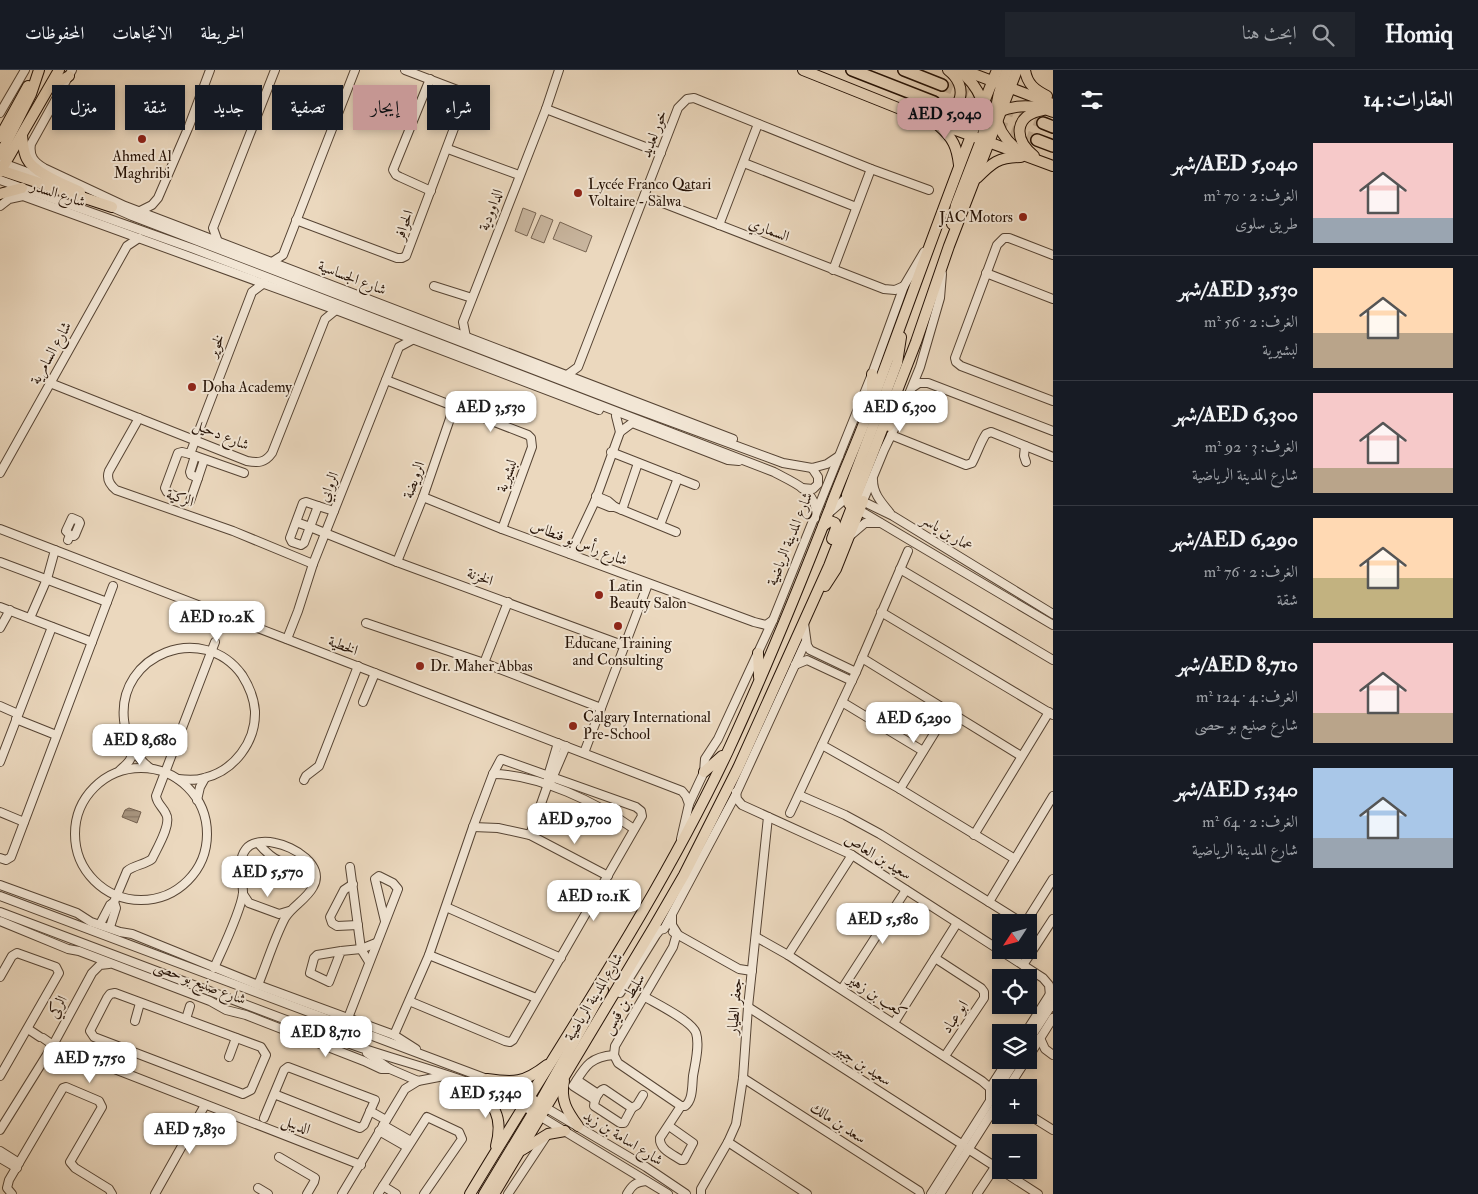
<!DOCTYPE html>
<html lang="ar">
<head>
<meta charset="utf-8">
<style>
  :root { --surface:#171b24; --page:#20242c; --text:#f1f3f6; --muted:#9ea1a6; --line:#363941; --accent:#c59692 }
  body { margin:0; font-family:"IM FELL Double Pica",Amiri,serif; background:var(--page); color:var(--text); direction:rtl; height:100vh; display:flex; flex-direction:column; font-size:19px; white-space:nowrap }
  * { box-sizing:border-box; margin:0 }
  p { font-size:16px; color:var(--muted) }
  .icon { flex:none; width:28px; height:28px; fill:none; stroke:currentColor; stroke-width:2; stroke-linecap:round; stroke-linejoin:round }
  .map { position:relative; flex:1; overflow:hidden; direction:ltr }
  .sheet { display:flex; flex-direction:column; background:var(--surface); width:425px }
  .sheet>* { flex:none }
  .guide { position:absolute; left:15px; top:15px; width:475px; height:45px; direction:rtl; display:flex; gap:10px }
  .needle { width:32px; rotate:234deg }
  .fabs { position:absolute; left:992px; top:844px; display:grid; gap:10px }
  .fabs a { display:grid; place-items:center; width:45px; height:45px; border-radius:0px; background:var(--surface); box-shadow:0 2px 8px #0003; font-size:25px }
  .price { position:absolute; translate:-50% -42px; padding:0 11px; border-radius:10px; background:#fff; color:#222; font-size:16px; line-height:32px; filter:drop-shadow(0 1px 2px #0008) }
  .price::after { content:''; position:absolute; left:50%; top:30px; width:15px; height:11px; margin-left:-8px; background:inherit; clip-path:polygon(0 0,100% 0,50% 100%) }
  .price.current { background:var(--accent); color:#111 }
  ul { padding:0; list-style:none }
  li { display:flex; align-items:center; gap:15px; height:125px; padding:0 25px }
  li+li { border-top:1px solid var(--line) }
  li span { display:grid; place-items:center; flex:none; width:140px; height:100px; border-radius:0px; color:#555 }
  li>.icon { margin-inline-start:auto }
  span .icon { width:60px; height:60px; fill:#fffc; stroke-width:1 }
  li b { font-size:21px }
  h2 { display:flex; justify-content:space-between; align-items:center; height:60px; padding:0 25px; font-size:21px }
  .tag { padding:0 18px; border-radius:0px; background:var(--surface); box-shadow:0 2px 8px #0003; font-size:18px; line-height:45px }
  .tag.current { background:var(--accent); color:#111 }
  header { display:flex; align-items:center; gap:30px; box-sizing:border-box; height:70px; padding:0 25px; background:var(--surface); border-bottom:1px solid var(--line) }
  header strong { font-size:24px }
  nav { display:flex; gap:28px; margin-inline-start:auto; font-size:18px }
  .search { width:350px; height:45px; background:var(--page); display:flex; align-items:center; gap:12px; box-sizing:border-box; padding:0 18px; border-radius:0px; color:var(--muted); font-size:19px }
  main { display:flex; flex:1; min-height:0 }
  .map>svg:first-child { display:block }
  .garden { fill:#c9b69f; stroke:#776452 }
  .water { fill:url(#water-rules); stroke:#74614f }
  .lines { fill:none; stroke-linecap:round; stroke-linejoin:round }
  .highway-tunnel { stroke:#cdbaa2; stroke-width:11; stroke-dasharray:11 5.5; stroke-linecap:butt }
  .minor-casing { stroke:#564434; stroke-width:10 }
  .major-casing { stroke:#251206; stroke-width:12 }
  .highway-casing { stroke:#251206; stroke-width:14 }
  .minor { stroke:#f2e6d5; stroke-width:8 }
  .major { stroke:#ebd8be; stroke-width:10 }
  .highway { stroke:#ebd8be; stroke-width:11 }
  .poi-dot { fill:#8f2418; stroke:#f2e6d5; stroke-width:2 }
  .labels { text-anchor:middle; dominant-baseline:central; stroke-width:4; stroke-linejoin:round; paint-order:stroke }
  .street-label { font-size:15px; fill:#251206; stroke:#f2e6d5 }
  .poi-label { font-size:15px; fill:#251206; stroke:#f2e6d5; text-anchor:start }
</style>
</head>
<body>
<header>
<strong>Homiq</strong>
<div class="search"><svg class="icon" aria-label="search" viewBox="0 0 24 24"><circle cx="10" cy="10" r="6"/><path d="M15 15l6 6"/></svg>ابحث هنا</div>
<nav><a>الخريطة</a><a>الاتجاهات</a><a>المحفوظات</a></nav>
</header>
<main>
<section class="sheet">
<h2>العقارات: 14<svg class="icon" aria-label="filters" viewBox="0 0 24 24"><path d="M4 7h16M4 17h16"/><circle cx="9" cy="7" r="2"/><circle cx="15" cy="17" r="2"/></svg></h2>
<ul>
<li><span style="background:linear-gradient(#f6c9c9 75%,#9aa5b1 0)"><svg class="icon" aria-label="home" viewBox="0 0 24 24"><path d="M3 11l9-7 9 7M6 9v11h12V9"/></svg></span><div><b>AED 5,040/شهر</b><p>الغرف: 2 · 70 m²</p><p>طريق سلوى</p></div></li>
<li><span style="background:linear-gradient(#ffd9b3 65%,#b9a48a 0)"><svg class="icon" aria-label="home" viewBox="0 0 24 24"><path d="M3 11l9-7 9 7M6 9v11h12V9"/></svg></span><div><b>AED 3,530/شهر</b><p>الغرف: 2 · 56 m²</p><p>لبشيرية</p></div></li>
<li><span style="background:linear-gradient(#f6c9c9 75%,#b9a48a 0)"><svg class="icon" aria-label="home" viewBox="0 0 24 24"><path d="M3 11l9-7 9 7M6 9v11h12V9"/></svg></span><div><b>AED 6,300/شهر</b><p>الغرف: 3 · 92 m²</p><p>شارع المدينة الرياضية</p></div></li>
<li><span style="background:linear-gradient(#ffd9b3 60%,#c2b280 0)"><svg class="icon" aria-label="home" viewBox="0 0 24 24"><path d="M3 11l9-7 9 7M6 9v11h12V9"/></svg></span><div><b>AED 6,290/شهر</b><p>الغرف: 2 · 76 m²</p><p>شقة</p></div></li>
<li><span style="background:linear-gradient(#f6c9c9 70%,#b9a48a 0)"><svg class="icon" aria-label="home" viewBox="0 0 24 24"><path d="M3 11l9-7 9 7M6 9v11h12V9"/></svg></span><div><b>AED 8,710/شهر</b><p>الغرف: 4 · 124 m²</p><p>شارع صنيع بو حصى</p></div></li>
<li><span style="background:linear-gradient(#a9c7e8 70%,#9aa5b1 0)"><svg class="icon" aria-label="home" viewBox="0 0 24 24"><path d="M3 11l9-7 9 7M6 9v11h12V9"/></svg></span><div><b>AED 5,340/شهر</b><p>الغرف: 2 · 64 m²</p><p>شارع المدينة الرياضية</p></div></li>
</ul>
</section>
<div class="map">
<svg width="1053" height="1124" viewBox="0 0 1053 1124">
  <defs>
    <pattern id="water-rules" width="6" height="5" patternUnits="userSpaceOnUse" patternTransform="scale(1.25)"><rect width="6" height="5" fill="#a8957f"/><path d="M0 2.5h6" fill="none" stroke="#897866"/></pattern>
  </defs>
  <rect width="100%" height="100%" fill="#ebd8be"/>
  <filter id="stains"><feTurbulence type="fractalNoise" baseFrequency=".004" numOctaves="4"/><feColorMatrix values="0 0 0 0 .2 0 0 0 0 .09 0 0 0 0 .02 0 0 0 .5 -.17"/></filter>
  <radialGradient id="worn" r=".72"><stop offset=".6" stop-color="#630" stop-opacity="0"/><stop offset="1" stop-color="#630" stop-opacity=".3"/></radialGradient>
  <g class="garden">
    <polygon points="523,138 536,143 527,166 515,161"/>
    <polygon points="541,145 553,150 544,173 531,168"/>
    <polygon points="560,152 592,166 586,182 553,169"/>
  </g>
  <polygon class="water" points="129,738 141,742 137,753 122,747 125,740"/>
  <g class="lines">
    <g class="highway-tunnel">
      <polyline points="942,15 1043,53"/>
      <polyline points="934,32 1037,70"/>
    </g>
    <g class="minor-casing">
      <g id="minor">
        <path d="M 72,0 L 31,74 C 29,86 34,92 44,98 L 125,136 L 201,165 L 733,369"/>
        <polyline points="430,9 393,100 396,105 400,107 431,121"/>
        <polyline points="546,39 661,83"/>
        <polyline points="0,43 25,0"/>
        <polyline points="448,79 519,105"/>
        <polyline points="0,92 46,109"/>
        <polyline points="744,93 856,137"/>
        <path d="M 0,110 L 194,179 L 774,402 C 788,410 811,418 815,436 C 816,440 815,445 815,448"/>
        <polyline points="645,126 884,219 895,220 904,216"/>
        <polyline points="107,135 132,146 628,336 783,393 812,398 827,394 839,386"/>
        <polyline points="0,136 9,129 23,126 336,240 599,340"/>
        <polyline points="140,141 152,135 158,128 189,56 210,0"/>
        <polyline points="296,150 397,188 402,188 406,186 465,29 460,21 405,0"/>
        <polyline points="719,155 758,54"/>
        <polyline points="218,172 213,158 275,0"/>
        <polyline points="1053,185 1009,168 1004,168 997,175 955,288 956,292 961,296 1053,331"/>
        <polyline points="272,192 283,185 355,0"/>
        <polyline points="833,200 871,99"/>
        <polyline points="986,203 1053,229"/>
        <polyline points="434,216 472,228"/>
        <polyline points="466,267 463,252 546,39 559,0"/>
        <polyline points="567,305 578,297 678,38 687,29 694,28 871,99 929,120"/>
        <polyline points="386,310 528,365 531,368 532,377 502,459"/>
        <path d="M 50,313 L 247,391 C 258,393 265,393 272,383 L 325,249 L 336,240"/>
        <polyline points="913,317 919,313 928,313 1053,361"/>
        <polyline points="616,346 620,362"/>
        <path d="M 139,348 L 109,401 C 106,409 110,415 116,420 L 233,461 L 313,494"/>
        <polyline points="635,354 728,390 739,391"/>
        <path d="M 891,365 L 966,395 L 972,393 C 977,384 980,373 986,364 L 991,362 L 1053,387"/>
        <polyline points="1025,376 1024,386 1026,392"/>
        <polyline points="611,382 695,415"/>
        <polyline points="190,384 244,403"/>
        <polyline points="195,386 190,402 191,405 198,408 204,390"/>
        <polyline points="0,403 127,176 139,168"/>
        <path d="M 873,410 C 873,424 882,433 890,443"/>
        <polyline points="802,418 813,419 818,414 818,407 812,398"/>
        <polyline points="175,426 167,422 165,418 178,383 182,382 190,384 252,222 264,213"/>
        <polyline points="596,426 608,431 615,437"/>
        <polyline points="423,427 502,459 754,552 766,555 773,550"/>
        <polyline points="190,431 198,408"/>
        <polyline points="595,431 610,437 615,437 676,462"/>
        <polyline points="863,431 884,380 898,351 920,297 940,228 942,204"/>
        <polyline points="622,440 638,393"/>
        <polyline points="859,440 1053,555"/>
        <polyline points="334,441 318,436 310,457 397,492 625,576"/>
        <polyline points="830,442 845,429 854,427 860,430 893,446 1053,544"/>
        <polyline points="296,452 310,457 304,473 301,475 292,472 290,468 303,433 306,432 318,436"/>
        <polyline points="660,455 678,408"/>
        <polyline points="0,459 682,721 686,726 689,734"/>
        <polyline points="851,465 865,453 880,453"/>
        <polyline points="68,470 70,465 74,466 75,465 80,453 79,451 72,448 66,461 70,465"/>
        <polyline points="570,484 595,431 620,362 632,353"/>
        <polyline points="0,492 107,532"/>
        <polyline points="397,492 423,427 454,337"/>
        <polyline points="900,499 1053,590"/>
        <polyline points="0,537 92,572"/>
        <polyline points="881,542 1053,645"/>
        <polyline points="30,548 47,509 55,480"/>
        <polyline points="366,553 484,593 601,638"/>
        <polyline points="804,553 807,575 810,580 856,602"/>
        <polyline points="0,558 10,540"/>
        <polyline points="287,569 298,541 313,494 399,277 412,270"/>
        <polyline points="862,588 1021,686"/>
        <polyline points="484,593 508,532"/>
        <polyline points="795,595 807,590 852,611"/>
        <polyline points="363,632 375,603"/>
        <polyline points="842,632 923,681"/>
        <polyline points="0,636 18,644"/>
        <polyline points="16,649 56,665"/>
        <polyline points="822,675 900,719 1015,789"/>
        <polyline points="584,683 648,514"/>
        <polyline points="0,692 52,557"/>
        <path d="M 150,698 C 134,686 126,669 124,650 C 117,584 203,551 242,605 C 249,616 254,628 255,641 C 256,672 234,701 204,708 C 195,711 186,710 178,709"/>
        <circle cx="141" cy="764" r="66"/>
        <path d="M 120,700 C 127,694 133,689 133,679"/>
        <path d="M 493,704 C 538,704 598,733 634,759"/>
        <polyline points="304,710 306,706 319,696 358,596"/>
        <polyline points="551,711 566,676"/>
        <polyline points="900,719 948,641"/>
        <polyline points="736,722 737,729 742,735 852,785 1043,908 1049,915 1050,926"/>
        <polyline points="799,725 845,745 880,764 1021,852"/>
        <polyline points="197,730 200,717 205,708"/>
        <polyline points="0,742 24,752"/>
        <polyline points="790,743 856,602 908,481"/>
        <polyline points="473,757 498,758 530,765 608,806"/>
        <polyline points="530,765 548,714 548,706 558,673"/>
        <polyline points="974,765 1049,642"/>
        <polyline points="681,769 689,734 704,702 705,689 718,669 773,550 872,304 904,216 924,182"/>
        <path d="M 258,773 C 274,792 285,797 309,792"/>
        <polyline points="0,788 6,790 11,787 113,516"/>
        <polyline points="350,797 361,879 369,892"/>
        <polyline points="353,814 344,820 330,847 332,853 337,856 358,855"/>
        <polyline points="0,815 77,843 91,852 120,862 132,864 258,915 394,965 416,979"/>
        <polyline points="243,824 249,833 279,844 289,841"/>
        <polyline points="0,826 487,1009 533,1030"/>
        <polyline points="989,832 1053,726"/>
        <polyline points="446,837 561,888"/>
        <path d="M 0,842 C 117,885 233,931 350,974 C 409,995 473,1008 528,1039"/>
        <polyline points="0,851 68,879 79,881 210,931 226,940 246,945 364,991 381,999 390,999 418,1011 444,1006"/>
        <polyline points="1026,852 1053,809"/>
        <path d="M 100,854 L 110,835 L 114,832 L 127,801 C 134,795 144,795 152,789 C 157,778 172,754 166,744 C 163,737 157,734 156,726 L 215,572"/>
        <polyline points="110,857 116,838 114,832"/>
        <polyline points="673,862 739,899 752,901"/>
        <polyline points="756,867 788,885 982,1011 990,1018 990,1031"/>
        <polyline points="341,881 329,912 310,903 314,888 317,885 341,881 361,879 376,873"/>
        <polyline points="429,885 536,928"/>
        <polyline points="788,885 852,785"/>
        <polyline points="935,888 981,918 984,922 984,928 945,986"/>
        <polyline points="1023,895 1053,849"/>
        <path d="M 214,898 C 222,880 241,841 243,823 C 243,809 236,792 246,779 C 252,771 266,771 275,773 C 293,776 326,795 313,817 C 306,830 292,836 285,848 C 274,869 267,893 258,915"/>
        <polyline points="0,907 12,886 17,883 56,897 59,903 0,1006"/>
        <polyline points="842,919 906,820"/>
        <polygon points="115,923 261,977 266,985 251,1020 243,1024 94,967 90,961 107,928 110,924"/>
        <polyline points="620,923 656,865 660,860 664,859 735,726 806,571"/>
        <path d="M 645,927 C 657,934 692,951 696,963 C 700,975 695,994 693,1006 C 692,1016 693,1030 685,1036 L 681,1036 L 618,993 L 614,985 L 615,976 L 673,877 L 677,863 L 672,855 L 672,846"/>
        <polyline points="748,937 963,1075"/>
        <polyline points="348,948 398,819 393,813 379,806 375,809 385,851"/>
        <polyline points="186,949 190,936"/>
        <polyline points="135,951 140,933"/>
        <polyline points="894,953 957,853"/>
        <polyline points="28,959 40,967"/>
        <polyline points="1026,962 1052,921"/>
        <polyline points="394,965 429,885 473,757 493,704 501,689 636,737 641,741 642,746 513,970 510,972 505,971 409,931"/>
        <polyline points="43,968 53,975 361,1095"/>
        <polyline points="1040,968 1045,979 1053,985"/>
        <polyline points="1029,970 1053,933"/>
        <polyline points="367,983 390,999"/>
        <polyline points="1029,986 1053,948"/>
        <polyline points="229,987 236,968"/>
        <polyline points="743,1008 919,1121 920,1124"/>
        <polyline points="577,1010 598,1024"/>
        <polyline points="990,1018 1008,990"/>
        <polyline points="1008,1018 1026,990"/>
        <path d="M 604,1019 L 632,1038 L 624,1053 L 620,1053 L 594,1036 C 594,1030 598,1021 604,1019 Z"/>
        <path d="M 595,1030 L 573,1016 C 585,997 589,987 614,985"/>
        <polyline points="543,1036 646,1097 686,1124"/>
        <polyline points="632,1038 637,1035 643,1025"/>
        <polyline points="370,1041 386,1050"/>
        <polyline points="538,1045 668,1124"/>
        <polyline points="1029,1045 1053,1060"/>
        <polyline points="264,1048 284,1000 288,997 375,1030 364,1055 360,1058 274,1024"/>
        <polyline points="383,1055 411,1071"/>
        <path d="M 669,1056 L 693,1073 L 684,1090 L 681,1090 C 672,1084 659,1079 660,1068 L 681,1036"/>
        <polyline points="0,1060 53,975 92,903 100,895 109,894"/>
        <polyline points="379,1061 407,1077"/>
        <polyline points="728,1072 807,1124"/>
        <polyline points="968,1079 1038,1124"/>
        <polyline points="0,1081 19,1093"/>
        <polyline points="279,1087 315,1108 314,1112 307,1124"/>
        <polyline points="0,1088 17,1098"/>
        <polyline points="383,1116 396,1124"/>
        <polyline points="258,1118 268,1124"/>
        <polyline points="12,1124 7,1118 9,1110 63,1018 66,1017 99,1031 102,1037 70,1092 75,1098 109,1119 112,1124"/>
        <polyline points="155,1124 205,1035"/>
        <polyline points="342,1124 405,1019 418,1011"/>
        <polyline points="378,1124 427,1047 459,1062 462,1069 424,1124"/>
        <polyline points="508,1124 547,1065"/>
        <path d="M 627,1124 C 632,1115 636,1112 646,1111"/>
        <polyline points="701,1124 701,1119 728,1072 736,1054 743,1008 748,937 768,747"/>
        <polyline points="931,1124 1016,990"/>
        <polyline points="940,1124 1001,1028"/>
        <polyline points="977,1124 995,1097"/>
      </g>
    </g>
    <g class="major-casing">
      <g id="major">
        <polyline points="803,0 918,46 1053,96"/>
        <polyline points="963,0 1053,34"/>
        <path d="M 1007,0 C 993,34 988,57 1020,82"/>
        <path d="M 1025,0 C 1027,14 1035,20 1047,26"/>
        <polyline points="50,17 69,6"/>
        <path d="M 998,42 C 1017,34 1034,34 1053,42"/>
        <path d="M 936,45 C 963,42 969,16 948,0"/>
        <polyline points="933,49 962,48 985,40"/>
        <path d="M 939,56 C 953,68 957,77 959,95"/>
        <path d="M 22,65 C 23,73 23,82 27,89 C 34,103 66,115 80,122"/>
        <polyline points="0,67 28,16"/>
        <polyline points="0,85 31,24 39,0"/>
        <path d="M 1034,86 C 1013,69 1014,45 1043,40"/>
        <polyline points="0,100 112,137"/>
        <polyline points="0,102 59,0"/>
        <path d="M 977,108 C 992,93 998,87 1021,87"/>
        <polyline points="0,124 22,118"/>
        <path d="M 952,154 L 956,135 L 983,65 C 990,39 979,15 958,0"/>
        <polyline points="872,323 872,304"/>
        <polyline points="889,356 898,340 907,331"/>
        <polyline points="859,440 849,434 847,425 897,293 901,267"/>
        <polyline points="823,456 830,451 835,453 836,458 832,469"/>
        <polyline points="825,516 836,499 863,431"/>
        <polyline points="758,583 759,607"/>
        <polyline points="704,702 722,686"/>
        <path d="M 487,1009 C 514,1013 524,1013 547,995"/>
        <path d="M 564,1011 C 560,1030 567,1041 578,1056"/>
        <path d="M 473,1015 C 494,1035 504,1046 496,1076"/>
        <polyline points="538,1036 603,920"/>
        <polyline points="522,1080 548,1064 565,1061"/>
        <path d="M 470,1124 C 558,977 655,836 728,681 C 765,601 798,520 830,438 C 842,405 857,373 869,340 C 912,227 951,112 997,0"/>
        <polyline points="484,1124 536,1038 536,1034 533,1030"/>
        <polyline points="494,1124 655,855 684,805 738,698 829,496 916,272 949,176 1017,0"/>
      </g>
    </g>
    <g class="highway-casing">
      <g id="highway">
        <polyline points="852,0 934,32"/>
        <polyline points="904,0 942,15"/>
        <polyline points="1043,53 1053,57"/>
        <polyline points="1037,70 1053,76"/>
      </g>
    </g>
    <use href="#minor" class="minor"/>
    <use href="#major" class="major"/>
    <use href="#highway" class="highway"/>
  </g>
  <g class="poi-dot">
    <circle cx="142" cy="69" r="5"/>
    <circle cx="578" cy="123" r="5"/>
    <circle cx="1023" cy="147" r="5"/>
    <circle cx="192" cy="317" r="5"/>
    <circle cx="599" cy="525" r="5"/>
    <circle cx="618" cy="556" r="5"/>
    <circle cx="420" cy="596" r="5"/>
    <circle cx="573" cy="656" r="5"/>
  </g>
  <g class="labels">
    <g class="street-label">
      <text transform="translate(654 64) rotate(-69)">خور لعديد</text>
      <text transform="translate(58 124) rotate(18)">شارع السدر</text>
      <text transform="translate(491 140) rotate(-69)">الداوودية</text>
      <text transform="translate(404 155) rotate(-70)">الحوافر</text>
      <text transform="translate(769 160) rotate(21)">السماري</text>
      <text transform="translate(352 208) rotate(21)">شارع الجساسية</text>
      <text transform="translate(216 276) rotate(-69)">لخوير</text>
      <text transform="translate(51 283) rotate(-61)">شارع السامرية</text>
      <text transform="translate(221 365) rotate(22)">شارع دحيل</text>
      <text transform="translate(507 406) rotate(-70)">لبشيرية</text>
      <text transform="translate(414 410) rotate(-70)">الرويضة</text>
      <text transform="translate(329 417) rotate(-68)">الروابي</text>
      <text transform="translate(180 428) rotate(19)">الركية</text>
      <text transform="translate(947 463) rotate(31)">عمار بن ياسر</text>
      <text transform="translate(790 469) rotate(-68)">شارع المدينة الرياضية</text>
      <text transform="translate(579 473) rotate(21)">شارع رأس بو فنطاس</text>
      <text transform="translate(480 507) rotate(20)">الخزنة</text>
      <text transform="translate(343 576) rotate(21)">الخطية</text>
      <text transform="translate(878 787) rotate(31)">سعيد بن العاص</text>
      <text transform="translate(200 913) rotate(21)">شارع صنيع بو حصى</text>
      <text transform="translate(877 926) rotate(33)">كعب بن زهير</text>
      <text transform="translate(594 927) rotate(-59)">شارع المدينة الرياضية</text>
      <text transform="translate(624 934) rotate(-59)">سليط بن قيس</text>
      <text transform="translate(735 936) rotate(-85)">جعفر الطيار</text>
      <text transform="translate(58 937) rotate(-62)">الركي</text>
      <text transform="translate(955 947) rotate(-57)">ابو عباد</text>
      <text transform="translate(863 995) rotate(33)">سعيد بن جبير</text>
      <text transform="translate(838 1053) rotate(33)">سعد بن مالك</text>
      <text transform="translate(296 1055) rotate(21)">الديبل</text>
      <text transform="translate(623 1068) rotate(32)">شارع اسامة بن زيد</text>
    </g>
    <g class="poi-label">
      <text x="142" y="86" text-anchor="middle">Ahmed Al<tspan x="142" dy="17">Maghribi</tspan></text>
      <text x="588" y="114">Lycée Franco Qatari<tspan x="588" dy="17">Voltaire - Salwa</tspan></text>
      <text x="1013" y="147" text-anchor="end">JAC Motors</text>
      <text x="202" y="317">Doha Academy</text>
      <text x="609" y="516">Latin<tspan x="609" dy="17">Beauty Salon</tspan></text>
      <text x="618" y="573" text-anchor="middle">Educane Training<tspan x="618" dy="17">and Consulting</tspan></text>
      <text x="430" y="596">Dr. Maher Abbas</text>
      <text x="583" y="647">Calgary International<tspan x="583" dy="17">Pre-School</tspan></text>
    </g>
  </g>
  <rect width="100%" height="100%" filter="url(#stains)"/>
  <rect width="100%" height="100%" fill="url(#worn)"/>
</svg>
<div class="fabs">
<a><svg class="needle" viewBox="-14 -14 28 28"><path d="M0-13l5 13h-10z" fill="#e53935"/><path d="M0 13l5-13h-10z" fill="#9ea1a6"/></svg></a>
<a><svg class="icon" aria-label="locate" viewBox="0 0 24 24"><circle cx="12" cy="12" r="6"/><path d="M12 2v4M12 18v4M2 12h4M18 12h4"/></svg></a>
<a><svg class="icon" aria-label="layers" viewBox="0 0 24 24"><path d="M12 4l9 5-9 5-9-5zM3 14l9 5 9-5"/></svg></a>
<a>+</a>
<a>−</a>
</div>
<b class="price current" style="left:945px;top:70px">AED 5,040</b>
<b class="price" style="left:491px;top:363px">AED 3,530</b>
<b class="price" style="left:900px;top:363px">AED 6,300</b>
<b class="price" style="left:217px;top:573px">AED 10.2K</b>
<b class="price" style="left:914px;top:674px">AED 6,290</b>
<b class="price" style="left:140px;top:696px">AED 8,680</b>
<b class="price" style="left:575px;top:775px">AED 9,700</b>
<b class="price" style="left:268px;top:828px">AED 5,570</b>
<b class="price" style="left:594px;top:852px">AED 10.1K</b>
<b class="price" style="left:883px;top:875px">AED 5,580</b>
<b class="price" style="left:326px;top:988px">AED 8,710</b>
<b class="price" style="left:90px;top:1014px">AED 7,750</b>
<b class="price" style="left:486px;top:1049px">AED 5,340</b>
<b class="price" style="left:190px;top:1085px">AED 7,830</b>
<div class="guide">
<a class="tag">شراء</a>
<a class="tag current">إيجار</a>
<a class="tag">تصفية</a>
<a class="tag">جديد</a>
<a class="tag">شقة</a>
<a class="tag">منزل</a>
</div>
</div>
</main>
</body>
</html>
